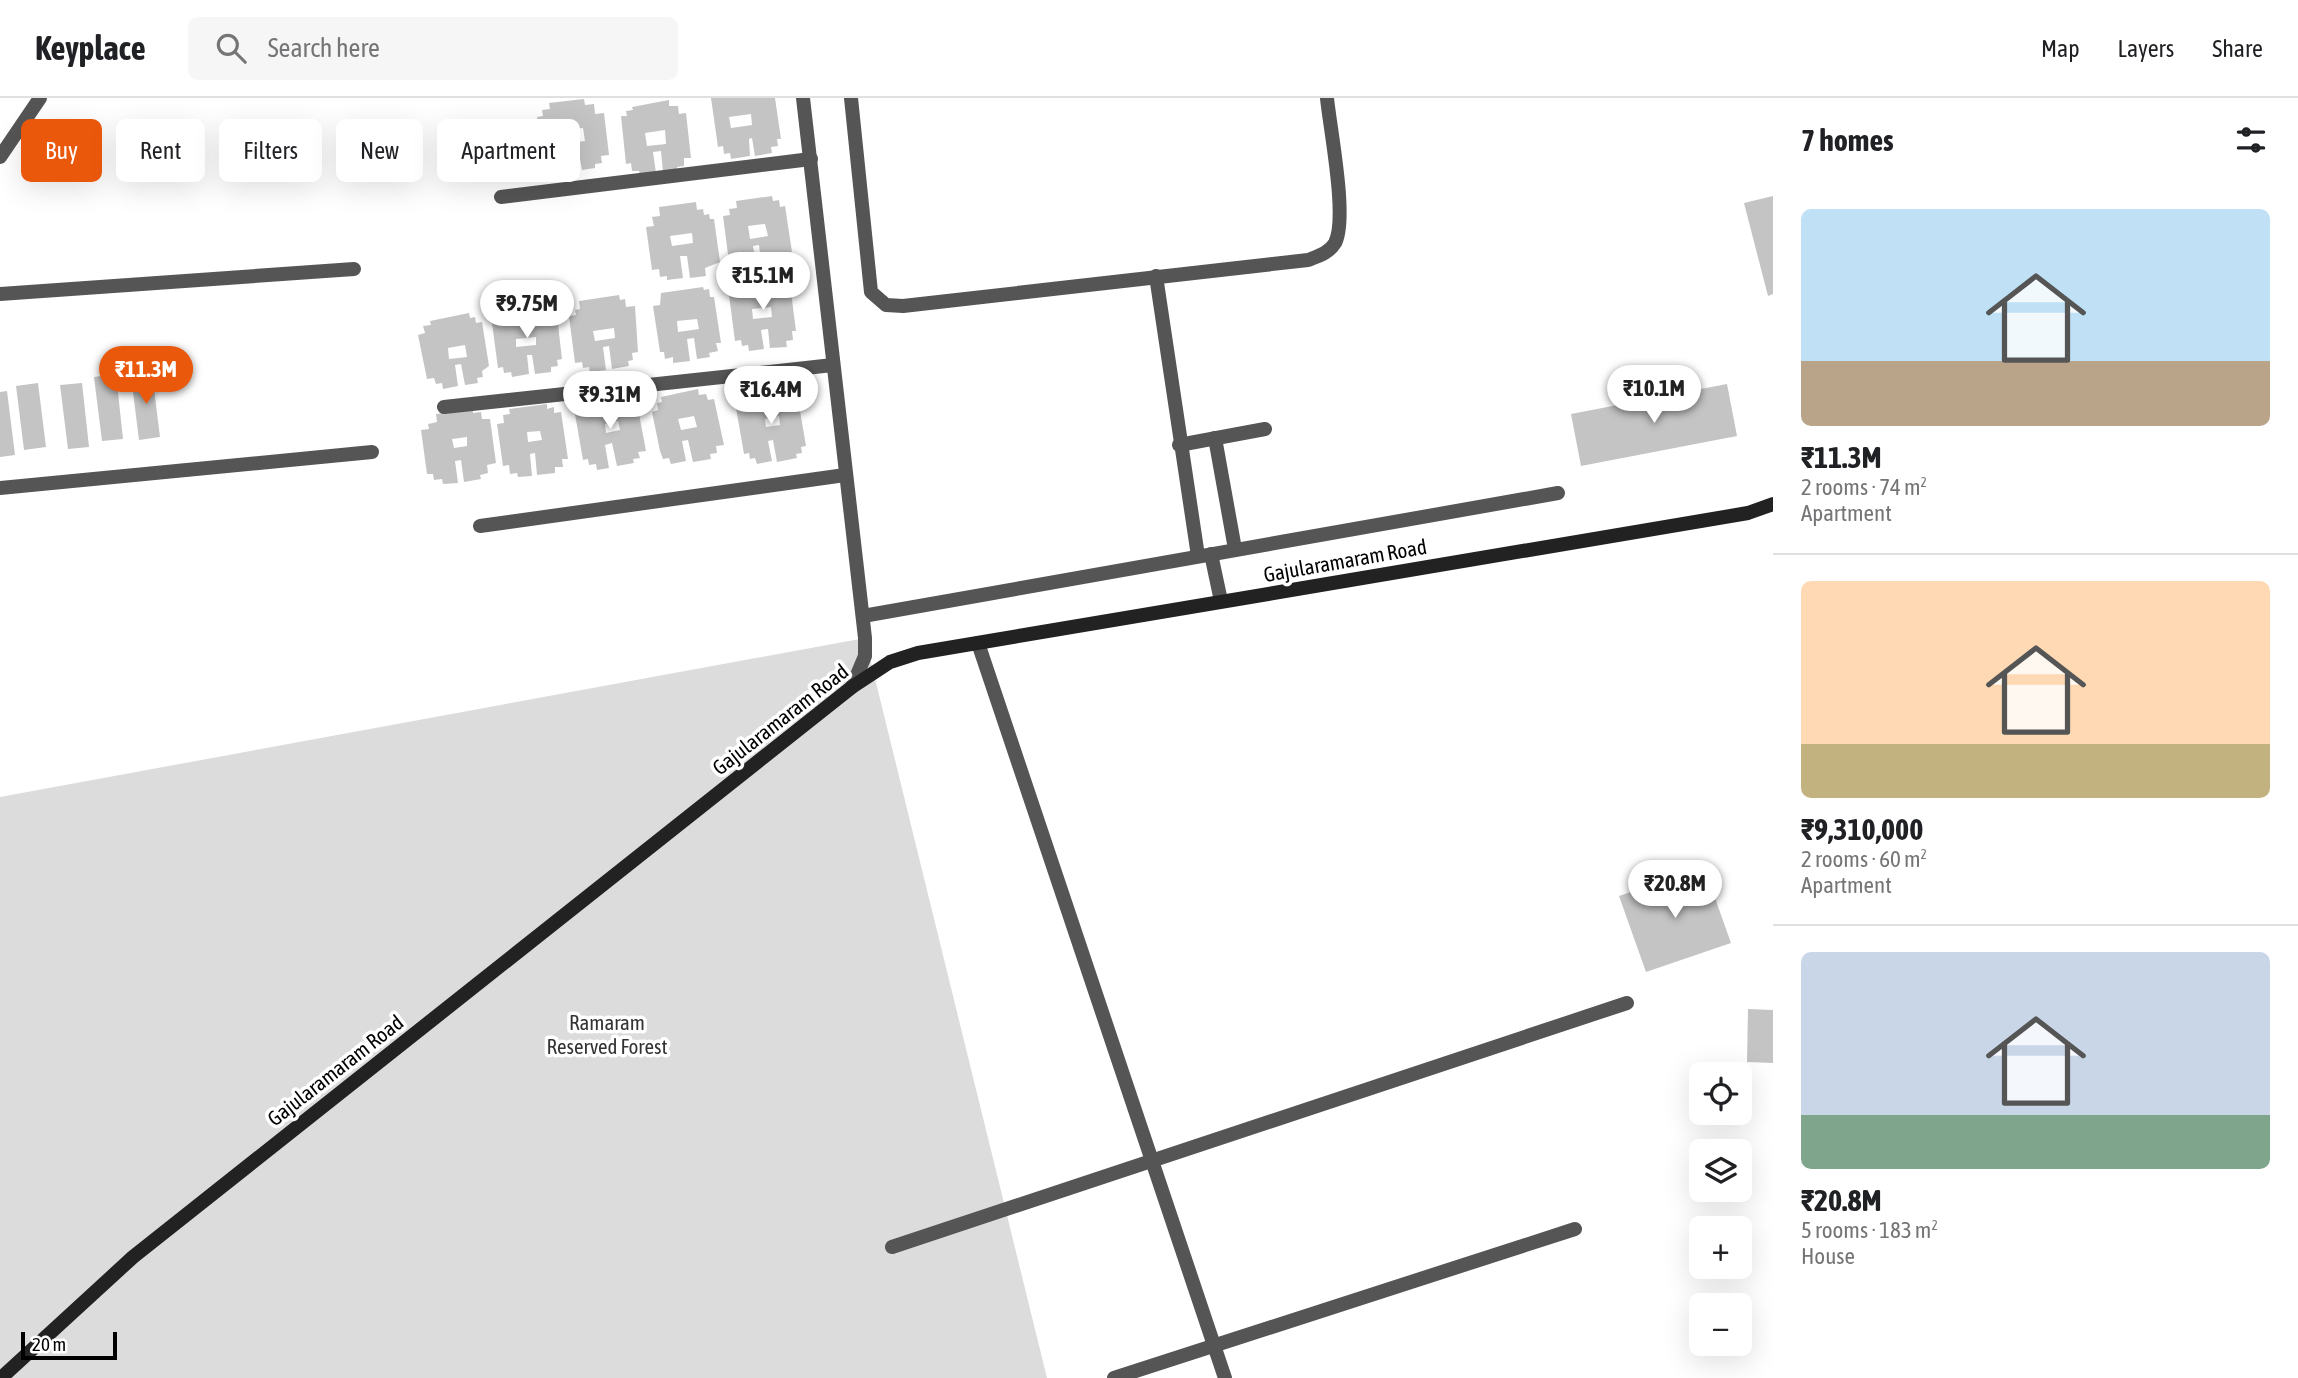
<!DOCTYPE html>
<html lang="en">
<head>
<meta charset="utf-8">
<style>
  :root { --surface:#fff; --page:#f6f6f6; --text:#202124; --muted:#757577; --line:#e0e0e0; --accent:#ea580c }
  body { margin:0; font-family:"Asap Condensed",sans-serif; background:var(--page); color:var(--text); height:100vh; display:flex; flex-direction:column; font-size:26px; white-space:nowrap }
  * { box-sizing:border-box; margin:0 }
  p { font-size:23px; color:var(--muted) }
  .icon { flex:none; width:38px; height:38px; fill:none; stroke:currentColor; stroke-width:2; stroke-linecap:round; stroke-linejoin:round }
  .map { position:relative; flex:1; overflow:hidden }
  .sheet { display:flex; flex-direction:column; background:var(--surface); width:525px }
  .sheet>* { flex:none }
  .guide { position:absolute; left:21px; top:21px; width:665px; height:63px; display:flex; gap:14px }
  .fabs { position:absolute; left:1689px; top:964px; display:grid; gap:14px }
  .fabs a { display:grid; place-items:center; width:63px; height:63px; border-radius:10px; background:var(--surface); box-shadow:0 7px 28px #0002; font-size:35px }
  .scale { position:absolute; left:21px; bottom:18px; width:96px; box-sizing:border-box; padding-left:7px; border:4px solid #000; border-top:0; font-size:19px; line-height:24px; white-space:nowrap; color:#000; -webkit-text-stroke:5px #fff; paint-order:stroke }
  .price { position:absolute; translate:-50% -60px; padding:0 16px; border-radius:24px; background:#fff; color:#222; font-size:23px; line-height:46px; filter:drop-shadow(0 2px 4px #0008) }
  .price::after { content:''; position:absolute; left:50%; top:42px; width:21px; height:16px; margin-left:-10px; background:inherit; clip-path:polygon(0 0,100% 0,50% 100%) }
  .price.active { background:var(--accent); color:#fff }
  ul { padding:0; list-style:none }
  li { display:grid; align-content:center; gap:14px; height:371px; padding:0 28px }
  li+li { border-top:2px solid var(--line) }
  li span { display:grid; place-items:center; height:217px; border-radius:10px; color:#555 }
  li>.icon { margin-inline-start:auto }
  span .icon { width:126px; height:126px; fill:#fffc; stroke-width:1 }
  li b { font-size:30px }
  h2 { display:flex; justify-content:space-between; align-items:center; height:84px; padding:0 28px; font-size:30px }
  .tag { padding:0 24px; border-radius:10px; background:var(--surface); box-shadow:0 7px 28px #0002; font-size:24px; line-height:63px }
  .tag.active { background:var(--accent); color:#fff }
  header { display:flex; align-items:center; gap:42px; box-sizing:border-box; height:98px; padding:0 35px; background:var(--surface); border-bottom:2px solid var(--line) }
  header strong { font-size:33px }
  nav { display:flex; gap:38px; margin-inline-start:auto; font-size:24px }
  .search { width:490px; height:63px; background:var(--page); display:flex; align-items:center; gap:18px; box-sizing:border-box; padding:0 24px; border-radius:10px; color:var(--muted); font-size:26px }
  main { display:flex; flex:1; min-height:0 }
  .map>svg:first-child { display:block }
  .green { fill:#dcdcdc }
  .building { fill:#c4c4c4; fill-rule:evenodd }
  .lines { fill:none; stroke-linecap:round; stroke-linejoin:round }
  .lane { stroke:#555; stroke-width:14 }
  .street { stroke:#555; stroke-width:14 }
  .secondary { stroke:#222; stroke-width:14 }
  .labels { text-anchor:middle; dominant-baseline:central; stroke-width:7; stroke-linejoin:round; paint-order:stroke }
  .street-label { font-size:21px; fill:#000; stroke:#fff }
  .park-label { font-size:21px; fill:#333; stroke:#fff }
</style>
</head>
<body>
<header>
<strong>Keyplace</strong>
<div class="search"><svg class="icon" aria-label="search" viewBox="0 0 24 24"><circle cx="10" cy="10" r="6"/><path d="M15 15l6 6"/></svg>Search here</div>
<nav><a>Map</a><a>Layers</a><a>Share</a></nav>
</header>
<main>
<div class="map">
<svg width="1773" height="1280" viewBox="0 0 1773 1280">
  <rect width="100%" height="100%" fill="#fff"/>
  <polygon class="green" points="865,540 1047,1280 0,1280 0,699"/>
  <g class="building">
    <path d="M 711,0 L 775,0 L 781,41 L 777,41 L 778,48 L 771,49 L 772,55 L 755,58 L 752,40 L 749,41 L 750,58 L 731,61 L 730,55 L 724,56 L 723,48 L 718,49 ZM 751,16 L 752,27 L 731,30 L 729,19 Z"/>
    <path d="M 584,1 L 585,7 L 594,6 L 595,16 L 604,15 L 609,57 L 601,58 L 602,65 L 595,66 L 595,70 L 582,72 L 578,50 L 571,52 L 574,73 L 559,75 L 558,71 L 552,71 L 551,65 L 543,66 L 537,19 L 543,18 L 542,12 L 550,11 L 549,5 ZM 583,30 L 585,43 L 564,46 L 562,33 Z"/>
    <path d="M 669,2 L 669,8 L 678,8 L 679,16 L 686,15 L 691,60 L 684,60 L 684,68 L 677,69 L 677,73 L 663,74 L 661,53 L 653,54 L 656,75 L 640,77 L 639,73 L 632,73 L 631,65 L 626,66 L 621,18 L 627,18 L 626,13 L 633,12 L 632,9 ZM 665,32 L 666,46 L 647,48 L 645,35 Z"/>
    <path d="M 772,98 L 773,103 L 779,102 L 780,109 L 785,108 L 792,154 L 787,154 L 788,162 L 782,163 L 783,169 L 762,172 L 759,147 L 753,148 L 757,171 L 740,174 L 734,163 L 729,164 L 723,118 L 730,117 L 729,111 L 737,110 L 736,103 ZM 765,126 L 768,138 L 750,141 L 748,128 Z"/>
    <polygon points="1773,98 1773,196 1768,198 1744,105"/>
    <path d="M 696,104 L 697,112 L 703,111 L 704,117 L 709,116 L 710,121 L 714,121 L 720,164 L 705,170 L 706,178 L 690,180 L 687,158 L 680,158 L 683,180 L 667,182 L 667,178 L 660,179 L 659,171 L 652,172 L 646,129 L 654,128 L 652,119 L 660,118 L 659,109 ZM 692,135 L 693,145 L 672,148 L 670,138 Z"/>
    <path d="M 777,176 L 777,179 L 784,179 L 785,186 L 790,186 L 796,233 L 792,233 L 793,242 L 786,243 L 787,249 L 770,250 L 768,231 L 761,232 L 764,251 L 749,253 L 748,247 L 742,248 L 741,242 L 735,243 L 729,197 L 736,197 L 735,190 L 741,189 L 739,181 ZM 771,209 L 772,219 L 753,221 L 752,211 Z"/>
    <path d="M 703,189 L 704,192 L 709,191 L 710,199 L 714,199 L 721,245 L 716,245 L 718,253 L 709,255 L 710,259 L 697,261 L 694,240 L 687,241 L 690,263 L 673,265 L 673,259 L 665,261 L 664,254 L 660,254 L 653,208 L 660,207 L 661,195 ZM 697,221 L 699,231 L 678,234 L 677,223 Z"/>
    <path d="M 619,197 L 620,202 L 625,201 L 626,209 L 635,208 L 638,254 L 632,255 L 633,262 L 628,263 L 629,268 L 612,271 L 609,248 L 603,249 L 606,272 L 590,274 L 589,269 L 583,270 L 582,264 L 575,265 L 569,218 L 576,217 L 575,212 L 580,211 L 579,203 ZM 614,230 L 615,240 L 595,243 L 593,233 Z"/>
    <path d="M 539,206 L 544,214 L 552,213 L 553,219 L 557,218 L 562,261 L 557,262 L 558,268 L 551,269 L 551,274 L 535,276 L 532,257 L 527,257 L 529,276 L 512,279 L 511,274 L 504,275 L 503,269 L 498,270 L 492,225 L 497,225 L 497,218 L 505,217 L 504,210 ZM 536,239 L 536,247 L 516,249 L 516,241 Z"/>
    <path d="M 469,215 L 470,220 L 475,219 L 476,225 L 482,224 L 489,268 L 482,273 L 483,279 L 477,280 L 478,285 L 465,287 L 461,266 L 455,267 L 458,288 L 443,291 L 442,285 L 436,286 L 434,280 L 427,281 L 418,237 L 425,235 L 423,228 L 431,227 L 430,223 ZM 465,247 L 467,259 L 449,261 L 448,250 Z"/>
    <polygon points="152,275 160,339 139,342 131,278"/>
    <polygon points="116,276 123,341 102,343 94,279"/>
    <polygon points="38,285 46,349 24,352 16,288"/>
    <polygon points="82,285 89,349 68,351 60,287"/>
    <polygon points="1727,286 1737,338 1581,368 1571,316"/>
    <path d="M 698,291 L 699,297 L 706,296 L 708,302 L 714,301 L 724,347 L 716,348 L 717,355 L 710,356 L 711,361 L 693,364 L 688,342 L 682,343 L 686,363 L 671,366 L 669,360 L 663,361 L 660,353 L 652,314 L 658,312 L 657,305 L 662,304 L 661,299 ZM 694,318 L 697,329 L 681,332 L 678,321 Z"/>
    <path d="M 782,291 L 783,296 L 791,295 L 792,301 L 798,301 L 806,348 L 801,349 L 802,355 L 796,356 L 797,360 L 777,364 L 773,342 L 768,343 L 772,363 L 757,366 L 755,360 L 750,361 L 749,355 L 744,356 L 736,310 L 745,309 L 743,304 L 750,302 L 750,296 ZM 779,318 L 780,327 L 766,329 L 765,321 Z"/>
    <polygon points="7,293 15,357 0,359 0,294"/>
    <path d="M 622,296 L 623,301 L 630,300 L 631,306 L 637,305 L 646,353 L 638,354 L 640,360 L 633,361 L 634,365 L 617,368 L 612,345 L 605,347 L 609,370 L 597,372 L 596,366 L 589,367 L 588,361 L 583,362 L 575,316 L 589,309 L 588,302 ZM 618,323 L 620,332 L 606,335 L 605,326 Z"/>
    <path d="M 547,306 L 547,311 L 554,309 L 554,315 L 561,314 L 568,361 L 562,361 L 563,369 L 555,369 L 555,375 L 537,377 L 535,355 L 530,356 L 532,378 L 518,379 L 517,375 L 510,376 L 509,367 L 503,368 L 497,326 L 504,325 L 503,317 L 510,316 L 509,311 ZM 540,333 L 542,342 L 528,344 L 527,334 Z"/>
    <path d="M 473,312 L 473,315 L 481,314 L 482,321 L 490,321 L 496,365 L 487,367 L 488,375 L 480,377 L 481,381 L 464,384 L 461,362 L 455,363 L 458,385 L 443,386 L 442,381 L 434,382 L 433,376 L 427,376 L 421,332 L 429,331 L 428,326 L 437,324 L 436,316 ZM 467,339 L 467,348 L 454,350 L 452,341 Z"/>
    <polygon points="1704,769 1731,845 1646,874 1619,798"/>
    <polygon points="1748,911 1773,912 1773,965 1747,964"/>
  </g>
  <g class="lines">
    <g class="lane">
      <path d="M 851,0 L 871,194 L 886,207 L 903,208 L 1308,162 C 1318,158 1329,155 1335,145 C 1348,120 1330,31 1327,0"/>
      <polyline points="1156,178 1198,458"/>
      <polyline points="1215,340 1235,451"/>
      <polyline points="1179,347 1265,331"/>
    </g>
    <g class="street">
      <polyline points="803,0 865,540 865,558 852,589"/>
      <polyline points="0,59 40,0"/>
      <polyline points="501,99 811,61"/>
      <polyline points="0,196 354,171"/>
      <polyline points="444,309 833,267"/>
      <polyline points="0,390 372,354"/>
      <polyline points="480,428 845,377"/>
      <polyline points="1211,456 1221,503"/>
      <polyline points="863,518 1558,395"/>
      <polyline points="978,545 1225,1280"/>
      <polyline points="892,1149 1627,905"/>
      <polyline points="1114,1280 1575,1131"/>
    </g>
    <polyline class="secondary" points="1,1280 133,1159 852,589 890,564 918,555 1748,415 1773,406"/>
  </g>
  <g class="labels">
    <g class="street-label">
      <text transform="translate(1345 462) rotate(-10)">Gajularamaram Road</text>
      <text transform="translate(780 621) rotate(-38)">Gajularamaram Road</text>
      <text transform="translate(335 972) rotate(-38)">Gajularamaram Road</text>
    </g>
    <g class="park-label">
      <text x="607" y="924">Ramaram<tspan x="607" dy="24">Reserved Forest</tspan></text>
    </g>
  </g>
</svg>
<div class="fabs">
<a><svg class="icon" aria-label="locate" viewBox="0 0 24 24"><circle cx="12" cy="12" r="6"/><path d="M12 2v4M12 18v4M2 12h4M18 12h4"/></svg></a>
<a><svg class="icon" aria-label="layers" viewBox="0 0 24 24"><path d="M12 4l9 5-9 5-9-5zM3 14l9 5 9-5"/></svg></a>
<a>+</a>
<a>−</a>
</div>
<div class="scale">20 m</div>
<b class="price" style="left:763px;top:214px">₹15.1M</b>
<b class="price" style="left:527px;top:242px">₹9.75M</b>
<b class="price active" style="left:146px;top:308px">₹11.3M</b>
<b class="price" style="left:1654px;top:327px">₹10.1M</b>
<b class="price" style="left:771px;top:328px">₹16.4M</b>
<b class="price" style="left:610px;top:333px">₹9.31M</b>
<b class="price" style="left:1675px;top:822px">₹20.8M</b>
<div class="guide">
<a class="tag active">Buy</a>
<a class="tag">Rent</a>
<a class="tag">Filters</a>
<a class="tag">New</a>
<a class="tag">Apartment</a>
</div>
</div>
<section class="sheet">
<h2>7 homes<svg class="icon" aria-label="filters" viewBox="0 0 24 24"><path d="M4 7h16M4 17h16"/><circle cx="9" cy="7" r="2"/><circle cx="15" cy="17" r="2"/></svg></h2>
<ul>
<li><span style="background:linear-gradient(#bfe0f5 70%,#b9a48a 0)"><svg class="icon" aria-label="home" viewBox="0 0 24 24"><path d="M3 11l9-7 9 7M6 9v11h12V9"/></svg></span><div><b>₹11.3M</b><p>2 rooms · 74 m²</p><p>Apartment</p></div></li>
<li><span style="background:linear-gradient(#ffd9b3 75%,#c2b280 0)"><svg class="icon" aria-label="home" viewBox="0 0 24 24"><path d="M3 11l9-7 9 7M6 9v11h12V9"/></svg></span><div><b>₹9,310,000</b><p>2 rooms · 60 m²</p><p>Apartment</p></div></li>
<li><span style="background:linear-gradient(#c9d6e8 75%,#7fa58c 0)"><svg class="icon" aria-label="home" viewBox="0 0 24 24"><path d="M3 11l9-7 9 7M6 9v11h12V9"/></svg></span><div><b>₹20.8M</b><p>5 rooms · 183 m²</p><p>House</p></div></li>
</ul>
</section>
</main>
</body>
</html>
